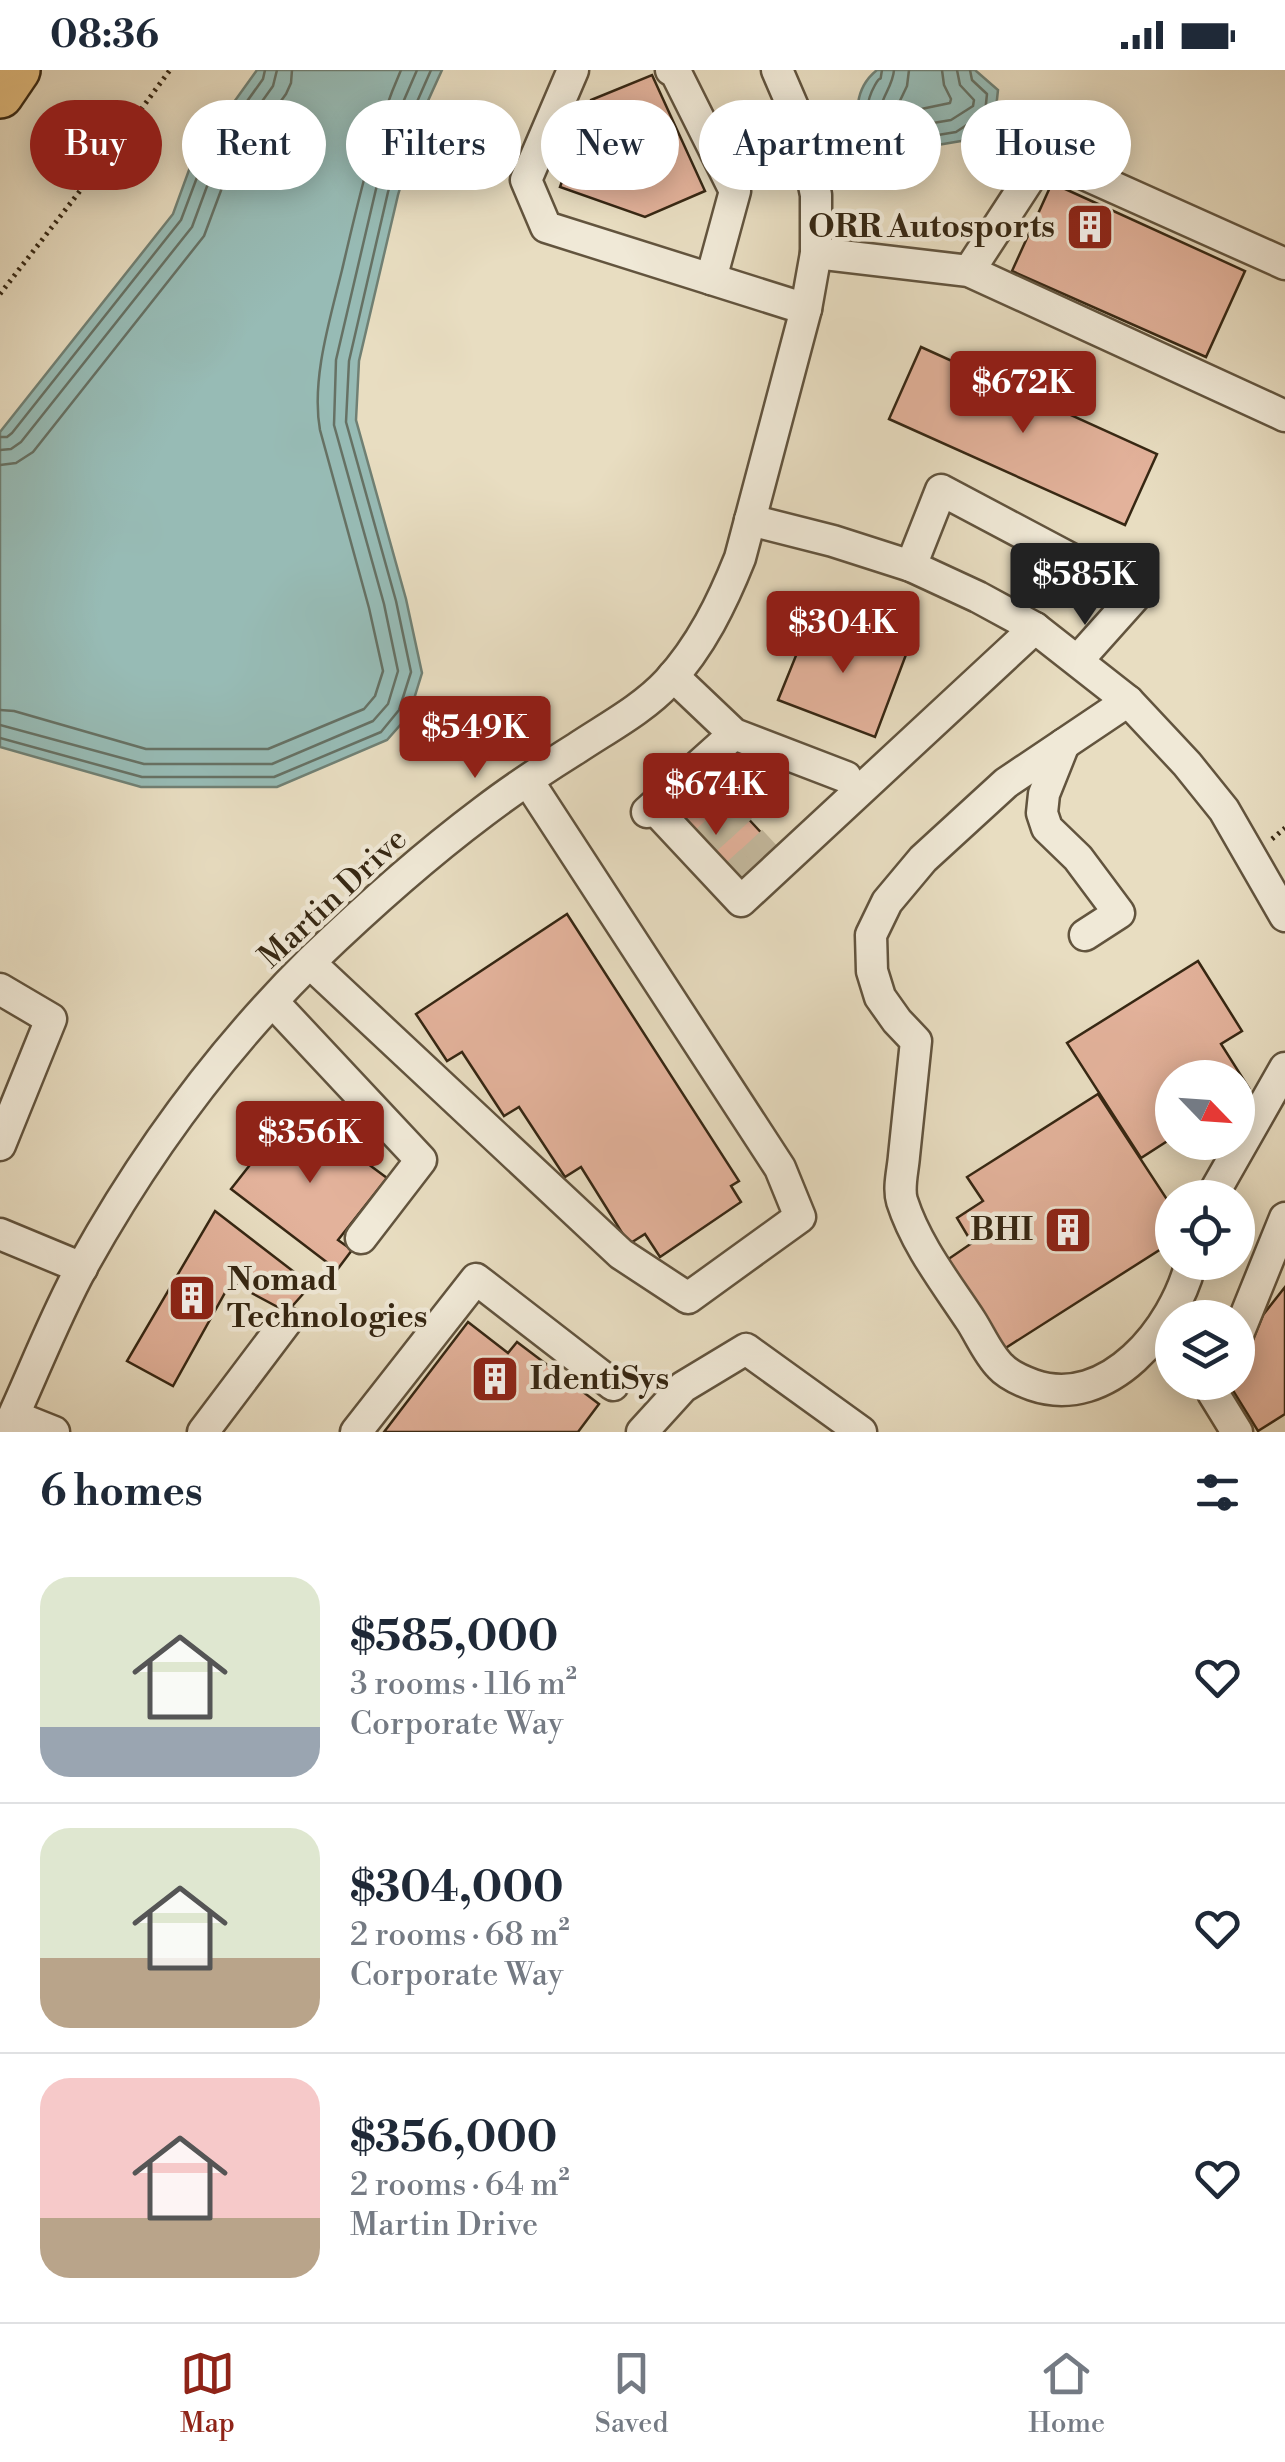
<!DOCTYPE html>
<html lang="en">
<head>
<meta charset="utf-8">
<style>
  :root { --surface:#fff; --page:#f2f2f3; --text:#1f2937; --muted:#747a83; --line:#e0e1e3; --accent:#8f2418 }
  body { margin:0; font-family:"Libre Bodoni",serif; background:var(--page); color:var(--text); height:100vh; display:flex; flex-direction:column; font-size:38px; white-space:nowrap }
  * { box-sizing:border-box; margin:0 }
  p { font-size:32px; color:var(--muted) }
  .icon { flex:none; width:55px; height:55px; fill:none; stroke:currentColor; stroke-width:2; stroke-linecap:round; stroke-linejoin:round }
  .map { position:relative; height:1362px; overflow:hidden }
  .side { display:flex; flex-direction:column; background:var(--surface); flex:1 }
  .side>* { flex:none }
  .hud { position:absolute; left:30px; top:30px; width:1225px; height:90px; display:flex; gap:20px }
  .needle { width:65px; rotate:115deg }
  .controls { position:absolute; left:1155px; top:990px; display:grid; gap:20px }
  .controls a { display:grid; place-items:center; width:100px; height:100px; border-radius:50%; background:var(--surface); box-shadow:0 5px 25px #0003; font-size:50px }
  .price { position:absolute; translate:-50% -85px; padding:0 22px; border-radius:10px; background:var(--accent); color:#fff; font-size:32px; line-height:65px; filter:drop-shadow(0 2px 5px #0008) }
  .price::after { content:''; position:absolute; left:50%; top:60px; width:30px; height:22px; margin-left:-15px; background:inherit; clip-path:polygon(0 0,100% 0,50% 100%) }
  .price.selected { background:#222; color:#fff }
  ul { padding:0; list-style:none }
  li { display:flex; align-items:center; gap:30px; height:250px; padding:0 40px }
  li+li { border-top:2px solid var(--line) }
  li span { display:grid; place-items:center; flex:none; width:280px; height:200px; border-radius:30px; color:#555 }
  li>.icon { margin-inline-start:auto }
  span .icon { width:120px; height:120px; fill:#fffc; stroke-width:1 }
  li b { font-size:42px }
  h2 { display:flex; justify-content:space-between; align-items:center; height:120px; padding:0 40px; font-size:42px }
  .chip { padding:0 35px; border-radius:45px; background:var(--surface); box-shadow:0 5px 25px #0003; font-size:35px; line-height:90px }
  .chip.selected { background:var(--accent); color:#fff }
  .status { display:flex; justify-content:space-between; align-items:center; height:70px; padding:0 50px; background:var(--surface); direction:ltr }
  .status svg { height:28px; fill:currentColor }
  .dock { display:flex; justify-content:space-around; align-items:center; height:140px; border-top:2px solid var(--line); background:var(--surface); font-size:28px; color:var(--muted) }
  .dock a { display:grid; justify-items:center; gap:5px }
  .dock .selected { color:var(--accent) }
  .map>svg:first-child { display:block }
  .water { fill:#97bbb5; stroke:#708074; stroke-width:2.5 }
  .lines { fill:none; stroke-linecap:round; stroke-linejoin:round }
  .shore { stroke:#667164; stroke-width:2.5 }
  .building { fill:#e3b29b; stroke:#362713; stroke-width:2.5 }
  .minor-tunnel { stroke:#c4b99e; stroke-width:30; stroke-dasharray:30 15; stroke-linecap:butt }
  .minor-casing { stroke:#62543e; stroke-width:35 }
  .highway-casing { stroke:#362713; stroke-width:50 }
  .path { stroke:#362713; stroke-width:5; stroke-dasharray:2.5 5; stroke-linecap:butt }
  .minor { stroke:#f0e9d7; stroke-width:30 }
  .highway { stroke:#e4be80; stroke-width:45 }
  .labels { text-anchor:middle; dominant-baseline:central; stroke-width:9; stroke-linejoin:round; paint-order:stroke }
  .poi-label { font-size:32px; font-weight:bold; fill:#362713; stroke:#f0e9d7; text-anchor:end }
  .street-label { font-size:32px; fill:#362713; stroke:#f0e9d7 }
</style>
</head>
<body>
<div class="status"><b>08:36</b><svg viewBox="0 0 49 12"><path d="M0 12V9h3v3zM5 12V6h3v6zM10 12V3h3v9zM15 12V0h3v12zM26 1h20v11H26zM47 4h2v5h-2z"/></svg></div>
<div class="map">
<svg width="1285" height="1362" viewBox="0 0 1285 1362">
  <rect width="100%" height="100%" fill="#e8ddc1"/>
  <filter id="stains"><feTurbulence type="fractalNoise" baseFrequency=".002" numOctaves="4"/><feColorMatrix values="0 0 0 0 .2 0 0 0 0 .09 0 0 0 0 .02 0 0 0 .5 -.17"/></filter>
  <radialGradient id="worn" r=".72"><stop offset=".6" stop-color="#630" stop-opacity="0"/><stop offset="1" stop-color="#630" stop-opacity=".3"/></radialGradient>
  <g class="water">
    <polygon points="257,0 442,0 422,44 398,125 359,291 356,350 406,529 422,603 409,645 387,670 277,717 141,717 0,677 0,362 173,144 193,89"/>
    <path d="M 877,0 L 975,0 L 998,20 L 995,48 L 961,71 L 902,81 L 861,72 C 856,45 853,19 877,0 Z"/>
  </g>
  <g class="lines">
    <g class="shore">
      <path d="M 882,0 C 879,17 883,1 875,15 C 866,31 864,49 872,64 L 902,71 L 956,62 L 985,43 L 987,24 L 972,10 L 970,0"/>
      <path d="M 894,0 C 893,19 874,34 882,53 L 903,58 L 951,50 L 973,36 L 974,30 L 960,15 L 957,0"/>
      <polyline points="909,0 907,16 897,37 898,41 902,43 950,33 951,29 944,15 942,0"/>
      <polyline points="0,367 7,367 12,363 181,150 202,94 263,9 265,0"/>
      <polyline points="0,380 11,379 21,372 192,157 213,100 273,16 277,0"/>
      <polyline points="0,395 16,393 33,382 204,166 226,107 286,24 291,13 292,0"/>
      <path d="M 0,640 L 14,641 L 146,679 L 268,679 L 364,639 L 375,626 L 383,601 L 369,538 L 320,360 C 311,310 330,249 342,200 C 358,132 373,64 401,0"/>
      <polyline points="0,655 144,694 272,694 373,651 388,634 398,601 384,534 334,355 336,290 376,119 401,37 417,0"/>
      <polyline points="0,668 142,707 274,707 381,662 399,640 411,602 396,531 346,352 349,291 388,122 413,41 431,0"/>
    </g>
  </g>
  <g class="building">
    <polygon points="652,5 705,121 645,147 560,117 591,30"/>
    <polygon points="1052,113 1245,201 1206,287 1012,201"/>
    <polygon points="921,277 1157,384 1125,455 889,349"/>
    <polygon points="812,546 907,582 875,667 778,630"/>
    <polygon points="719,717 767,769 712,818 664,766"/>
    <polygon points="567,844 739,1111 731,1116 741,1132 660,1187 645,1164 629,1174 581,1097 565,1107 519,1037 504,1046 462,982 447,991 416,944"/>
    <polygon points="1198,891 1242,961 1221,974 1249,1018 1238,1025 1238,1008 1172,1008 1172,1068 1141,1088 1067,973"/>
    <polygon points="1098,1024 1172,1137 1172,1172 1004,1279 947,1190 972,1173 957,1148 983,1131 967,1107"/>
    <polygon points="294,1039 387,1108 338,1170 352,1180 337,1200 231,1119"/>
    <polygon points="215,1141 311,1215 287,1242 231,1212 173,1316 127,1291"/>
    <polygon points="1285,1217 1285,1344 1258,1361 1232,1319 1235,1312 1238,1312 1238,1306 1263,1245"/>
    <polygon points="468,1252 508,1283 517,1272 599,1334 578,1362 384,1362"/>
  </g>
  <g class="lines">
    <g class="minor-tunnel">
      <polyline points="690,704 778,799"/>
      <polyline points="669,723 756,819"/>
    </g>
    <g class="minor-casing">
      <g id="minor">
        <polyline points="573,0 526,110 546,157 806,239"/>
        <polyline points="671,0 676,3 735,121 711,209"/>
        <polyline points="816,183 969,201 1285,346"/>
        <polyline points="969,201 1044,86 1285,194"/>
        <polyline points="750,450 833,471 911,496 978,527 1035,558 1128,631 1187,694 1224,740 1285,846"/>
        <polyline points="911,496 941,420 1137,524 1078,590"/>
        <polyline points="673,606 734,664 846,707"/>
        <path d="M 1128,631 L 1006,713 L 923,789 L 887,832 L 871,865 L 872,901 L 880,927 L 897,951 L 916,971 C 912,1009 908,1047 904,1086 C 903,1100 898,1118 902,1131 C 916,1175 946,1213 971,1251 C 980,1265 988,1284 1000,1296 C 1008,1305 1022,1311 1033,1315 C 1108,1341 1175,1258 1191,1192"/>
        <polyline points="1064,674 1044,724 1042,743 1047,758 1078,788 1119,843 1085,865"/>
        <polyline points="653,737 741,831 1035,558"/>
        <polyline points="647,742 734,664"/>
        <polyline points="310,893 621,1184 688,1228 800,1147 780,1098 528,711"/>
        <polyline points="0,919 51,949 0,1075"/>
        <polyline points="273,932 421,1090 361,1168"/>
        <polyline points="1211,1128 1285,998"/>
        <polyline points="0,1164 82,1198"/>
        <polyline points="1238,1264 1285,1148"/>
        <polyline points="1218,1312 1213,1323 1237,1362"/>
        <polyline points="14,1346 54,1362"/>
        <path d="M 6,1362 C 32,1307 53,1250 82,1197 C 144,1085 221,980 312,890 C 366,838 423,787 483,742 C 513,719 545,698 577,678 C 607,658 643,639 668,612 C 701,576 722,533 740,488 L 806,239 L 816,183 L 816,125 L 802,58 L 777,0"/>
        <polyline points="203,1362 286,1252"/>
        <polyline points="356,1362 476,1209 613,1315"/>
        <polyline points="642,1362 683,1317 746,1279 861,1362"/>
      </g>
    </g>
    <g class="highway-casing">
      <polyline id="highway" points="0,25 17,0"/>
    </g>
    <g class="path">
      <polyline points="0,224 97,99 170,0"/>
      <polyline points="1272,769 1285,758"/>
    </g>
    <use href="#minor" class="minor"/>
    <use href="#highway" class="highway"/>
  </g>
  <defs>
    <g id="building-square" transform="scale(2.5)"><rect x="-9" y="-9" width="18" height="18" rx="4" fill="#8f2418" stroke="#f0e9d7"/><path d="M-4-6H4V6H1V3H-1V6H-4ZM-2.5-4.3h1.7v1.8h-1.7ZM.8-4.3h1.7v1.8H.8ZM-2.5-1h1.7V.8h-1.7ZM.8-1h1.7V.8H.8Z" fill="#fff"/></g>
  </defs>
  <g fill-rule="evenodd">
    <use href="#building-square" x="1090" y="157"/>
    <use href="#building-square" x="1068" y="1160"/>
    <use href="#building-square" x="192" y="1228"/>
    <use href="#building-square" x="495" y="1309"/>
  </g>
  <g class="labels">
    <g class="poi-label">
      <text x="1055" y="157">ORR Autosports</text>
      <text x="1033" y="1160">BHI</text>
      <text x="227" y="1210" text-anchor="start">Nomad<tspan x="227" dy="37">Technologies</tspan></text>
      <text x="530" y="1309" text-anchor="start">IdentiSys</text>
    </g>
    <g class="street-label">
      <text transform="translate(333 828) rotate(-43)">Martin Drive</text>
    </g>
  </g>
  <rect width="100%" height="100%" filter="url(#stains)"/>
  <rect width="100%" height="100%" fill="url(#worn)"/>
</svg>
<div class="controls">
<a><svg class="needle" viewBox="-14 -14 28 28"><path d="M0-13l5 13h-10z" fill="#e53935"/><path d="M0 13l5-13h-10z" fill="#747a83"/></svg></a>
<a><svg class="icon" aria-label="locate" viewBox="0 0 24 24"><circle cx="12" cy="12" r="6"/><path d="M12 2v4M12 18v4M2 12h4M18 12h4"/></svg></a>
<a><svg class="icon" aria-label="layers" viewBox="0 0 24 24"><path d="M12 4l9 5-9 5-9-5zM3 14l9 5 9-5"/></svg></a>
</div>
<b class="price" style="left:1023px;top:366px">$672K</b>
<b class="price selected" style="left:1085px;top:558px">$585K</b>
<b class="price" style="left:843px;top:606px">$304K</b>
<b class="price" style="left:475px;top:711px">$549K</b>
<b class="price" style="left:716px;top:768px">$674K</b>
<b class="price" style="left:310px;top:1116px">$356K</b>
<div class="hud">
<a class="chip selected">Buy</a>
<a class="chip">Rent</a>
<a class="chip">Filters</a>
<a class="chip">New</a>
<a class="chip">Apartment</a>
<a class="chip">House</a>
</div>
</div>
<section class="side">
<h2>6 homes<svg class="icon" aria-label="filters" viewBox="0 0 24 24"><path d="M4 7h16M4 17h16"/><circle cx="9" cy="7" r="2"/><circle cx="15" cy="17" r="2"/></svg></h2>
<ul>
<li><span style="background:linear-gradient(#dfe7d0 75%,#9aa5b1 0)"><svg class="icon" aria-label="home" viewBox="0 0 24 24"><path d="M3 11l9-7 9 7M6 9v11h12V9"/></svg></span><div><b>$585,000</b><p>3 rooms · 116 m²</p><p>Corporate Way</p></div><svg class="icon" aria-label="heart" viewBox="0 0 24 24"><path d="M12 20l-8-8c-3-5 5-10 8-4 3-6 11-1 8 4z"/></svg></li>
<li><span style="background:linear-gradient(#dfe7d0 65%,#b9a48a 0)"><svg class="icon" aria-label="home" viewBox="0 0 24 24"><path d="M3 11l9-7 9 7M6 9v11h12V9"/></svg></span><div><b>$304,000</b><p>2 rooms · 68 m²</p><p>Corporate Way</p></div><svg class="icon" aria-label="heart" viewBox="0 0 24 24"><path d="M12 20l-8-8c-3-5 5-10 8-4 3-6 11-1 8 4z"/></svg></li>
<li><span style="background:linear-gradient(#f6c9c9 70%,#b9a48a 0)"><svg class="icon" aria-label="home" viewBox="0 0 24 24"><path d="M3 11l9-7 9 7M6 9v11h12V9"/></svg></span><div><b>$356,000</b><p>2 rooms · 64 m²</p><p>Martin Drive</p></div><svg class="icon" aria-label="heart" viewBox="0 0 24 24"><path d="M12 20l-8-8c-3-5 5-10 8-4 3-6 11-1 8 4z"/></svg></li>
</ul>
</section>
<nav class="dock">
<a class="selected"><svg class="icon" aria-label="map" viewBox="0 0 24 24"><path d="M3 6l6-2 6 2 6-2v14l-6 2-6-2-6 2zM9 4v14M15 6v14"/></svg>Map</a>
<a><svg class="icon" aria-label="saved" viewBox="0 0 24 24"><path d="M7 4h10v16l-5-4-5 4z"/></svg>Saved</a>
<a><svg class="icon" aria-label="home" viewBox="0 0 24 24"><path d="M3 11l9-7 9 7M6 9v11h12V9"/></svg>Home</a>
</nav>
</body>
</html>
